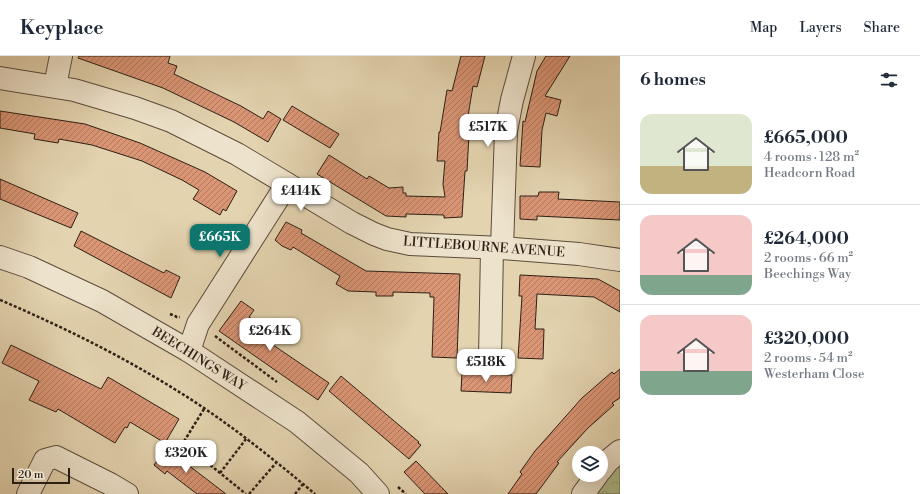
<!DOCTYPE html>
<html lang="en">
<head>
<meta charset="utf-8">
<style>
  :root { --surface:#fff; --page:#f2f2f3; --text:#1f2937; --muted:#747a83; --line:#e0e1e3; --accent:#0f766e }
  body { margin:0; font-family:"Libre Bodoni",serif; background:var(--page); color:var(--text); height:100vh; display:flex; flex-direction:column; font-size:15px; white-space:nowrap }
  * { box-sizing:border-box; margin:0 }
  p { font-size:13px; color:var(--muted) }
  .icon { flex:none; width:22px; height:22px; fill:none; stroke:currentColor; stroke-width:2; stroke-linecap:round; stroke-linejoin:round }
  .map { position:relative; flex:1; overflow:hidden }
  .sheet { display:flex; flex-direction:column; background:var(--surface); width:300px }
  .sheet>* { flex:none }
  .buttons { position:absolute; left:572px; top:390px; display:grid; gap:8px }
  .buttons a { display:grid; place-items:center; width:36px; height:36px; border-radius:50%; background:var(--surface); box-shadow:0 4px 16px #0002; font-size:20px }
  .scale { position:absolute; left:12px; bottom:10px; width:58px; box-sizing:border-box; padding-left:4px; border:2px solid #2e1f15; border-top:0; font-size:11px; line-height:14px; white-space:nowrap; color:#2e1f15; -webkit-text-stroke:3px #ede2cb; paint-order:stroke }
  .price { position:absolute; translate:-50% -34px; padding:0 9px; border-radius:8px; background:#fff; color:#222; font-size:13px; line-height:26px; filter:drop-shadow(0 1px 2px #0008) }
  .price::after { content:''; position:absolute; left:50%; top:24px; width:12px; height:9px; margin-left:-6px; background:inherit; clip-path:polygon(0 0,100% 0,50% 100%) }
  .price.on { background:var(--accent); color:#fff }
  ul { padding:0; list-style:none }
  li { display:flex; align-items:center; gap:12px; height:100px; padding:0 20px }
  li+li { border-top:1px solid var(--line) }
  li span { display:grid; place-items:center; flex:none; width:112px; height:80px; border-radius:12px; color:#555 }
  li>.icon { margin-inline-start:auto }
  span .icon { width:48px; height:48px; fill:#fffc; stroke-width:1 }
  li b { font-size:17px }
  h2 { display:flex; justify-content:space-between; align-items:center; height:48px; padding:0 20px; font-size:17px }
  header { display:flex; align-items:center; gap:24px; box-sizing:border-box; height:56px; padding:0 20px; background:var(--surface); border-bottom:1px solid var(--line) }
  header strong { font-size:19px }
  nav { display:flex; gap:22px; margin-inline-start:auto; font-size:14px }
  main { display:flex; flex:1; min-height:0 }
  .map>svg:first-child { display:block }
  .park { fill:url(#park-crowns); stroke:#6f6e51 }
  .building { fill:url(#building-hatch); stroke:#2e1f15 }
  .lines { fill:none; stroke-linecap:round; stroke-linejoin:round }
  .minor-casing { stroke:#5b4c3c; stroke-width:24 }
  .path { stroke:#2e1f15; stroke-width:2.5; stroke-dasharray:3 2; stroke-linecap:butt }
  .minor { stroke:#ede2cb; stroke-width:22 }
  .labels { text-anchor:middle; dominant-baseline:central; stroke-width:3; stroke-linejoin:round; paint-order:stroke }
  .street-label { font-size:13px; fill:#2e1f15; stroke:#ede2cb }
</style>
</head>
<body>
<header>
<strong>Keyplace</strong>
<nav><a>Map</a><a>Layers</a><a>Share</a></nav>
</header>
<main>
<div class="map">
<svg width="620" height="438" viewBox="0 0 620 438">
  <defs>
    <pattern id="park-crowns" width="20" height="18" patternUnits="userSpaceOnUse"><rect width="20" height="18" fill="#b0bd8d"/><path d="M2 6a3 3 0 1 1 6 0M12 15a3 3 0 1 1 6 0" fill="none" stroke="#98a279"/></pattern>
    <pattern id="building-hatch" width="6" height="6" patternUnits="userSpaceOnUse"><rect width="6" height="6" fill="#da9575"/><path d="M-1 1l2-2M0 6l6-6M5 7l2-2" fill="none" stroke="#b1795f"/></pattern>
  </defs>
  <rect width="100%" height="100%" fill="#e3d3af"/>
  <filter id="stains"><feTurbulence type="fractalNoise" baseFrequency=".005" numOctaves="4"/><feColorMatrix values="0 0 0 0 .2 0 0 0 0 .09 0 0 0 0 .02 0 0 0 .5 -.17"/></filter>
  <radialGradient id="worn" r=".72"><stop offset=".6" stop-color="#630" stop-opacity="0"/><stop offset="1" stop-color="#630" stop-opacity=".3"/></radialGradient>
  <polygon class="park" points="620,395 620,438 583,438"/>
  <g class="building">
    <polygon points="79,0 170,0 168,7 177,10 174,18 241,50 263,63 268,55 281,63 268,86 234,66 163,32 78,2"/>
    <polygon points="461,0 485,0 477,31 473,30 465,78 469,78 467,115 465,115 462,161 444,162 444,159 406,158 406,161 386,160 317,118 329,99 367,123 369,120 389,132 403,131 403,137 406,137 406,140 445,141 443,128 445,105 437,105 439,76 440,76 447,34 452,35"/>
    <polygon points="546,0 570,0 545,40 561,44 557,60 546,57 542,74 540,111 520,110 523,65 525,66 537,15"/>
    <polygon points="292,50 339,78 330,92 283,64"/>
    <polygon points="0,55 85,68 140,87 205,116 237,135 226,155 223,153 220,159 193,143 199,134 182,124 142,105 92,89 59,83 58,87 34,83 35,78 0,72"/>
    <polygon points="0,123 78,157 71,172 0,143"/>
    <polygon points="539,136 559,136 558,143 620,146 620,164 537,160 537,164 520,163 520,140 538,140"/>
    <polygon points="286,166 302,174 301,177 366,215 460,218 457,302 432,301 434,241 430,241 430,237 393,236 393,240 376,240 376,236 348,235 336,228 340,220 293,191 291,194 282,190 275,184"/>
    <polygon points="81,175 164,217 166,214 180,221 171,242 74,190"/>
    <polygon points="520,219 598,223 620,235 620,256 594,241 537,238 535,273 544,273 543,303 518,302 522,240 519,240"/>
    <polygon points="241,245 254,254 249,261 260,268 254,276 329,327 318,344 219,275"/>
    <polygon points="11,289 101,333 108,321 179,363 165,387 130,366 127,372 125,371 115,387 58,353 56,356 29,344 39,325 2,307"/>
    <polygon points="620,313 620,342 612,347 614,349 588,372 557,406 559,407 536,438 508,438 522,418 520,416 535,395 582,342 612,316 614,318"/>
    <polygon points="462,317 512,319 511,337 461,335"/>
    <polygon points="341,320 419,386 418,387 421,389 409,403 329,335"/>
    <polygon points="166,392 226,438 197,438 167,415 165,418 154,409"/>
    <polygon points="416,405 448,438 425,438 404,416"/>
  </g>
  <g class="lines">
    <g class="minor-casing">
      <g id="minor">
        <polyline points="0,22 74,34 135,52 171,65 237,98 352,167 374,178 387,183 410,188 502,192 579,198 620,204"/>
        <polyline points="55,30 61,0"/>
        <polyline points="502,192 506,75 512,44 524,0"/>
        <polyline points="0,201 29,211 102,245 189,295 297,366 359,417 378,438"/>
        <polyline points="189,295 198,268 287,128"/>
        <polyline points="490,302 492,192"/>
        <polyline points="601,414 608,405 620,395"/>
        <polyline points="28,438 45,404 56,401 110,428 127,438"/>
        <polyline points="583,438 597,419"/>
      </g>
    </g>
    <g class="path">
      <path d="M 0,244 C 61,270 120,299 176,334 C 225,364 271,401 315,438"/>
      <polyline points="170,258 177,261 180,261"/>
      <polyline points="215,280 277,326"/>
      <polyline points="204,353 183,387 246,438"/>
      <polyline points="220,417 246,383"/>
      <polyline points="398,431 406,438"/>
      <polyline points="249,438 276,407"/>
      <polyline points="295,438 303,428"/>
    </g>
    <use href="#minor" class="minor"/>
  </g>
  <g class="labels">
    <g class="street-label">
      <text transform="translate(484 191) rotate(4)">LITTLEBOURNE AVENUE</text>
      <text transform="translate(199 303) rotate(32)">BEECHINGS WAY</text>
    </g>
  </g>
  <rect width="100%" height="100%" filter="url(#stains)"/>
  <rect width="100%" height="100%" fill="url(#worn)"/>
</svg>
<div class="buttons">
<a><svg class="icon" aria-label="layers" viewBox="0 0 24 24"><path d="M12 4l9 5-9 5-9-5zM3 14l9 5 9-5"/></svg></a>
</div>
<div class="scale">20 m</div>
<b class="price" style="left:488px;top:92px">£517K</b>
<b class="price" style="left:301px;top:156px">£414K</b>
<b class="price on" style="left:220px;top:202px">£665K</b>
<b class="price" style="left:270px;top:296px">£264K</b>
<b class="price" style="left:486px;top:327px">£518K</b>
<b class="price" style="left:186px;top:418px">£320K</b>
</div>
<section class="sheet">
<h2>6 homes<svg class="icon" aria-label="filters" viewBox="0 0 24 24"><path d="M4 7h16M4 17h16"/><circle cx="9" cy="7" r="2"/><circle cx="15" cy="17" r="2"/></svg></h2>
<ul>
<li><span style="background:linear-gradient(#dfe7d0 65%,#c2b280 0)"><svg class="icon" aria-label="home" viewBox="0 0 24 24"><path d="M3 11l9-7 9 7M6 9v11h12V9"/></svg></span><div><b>£665,000</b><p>4 rooms · 128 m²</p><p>Headcorn Road</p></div></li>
<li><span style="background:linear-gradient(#f6c9c9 75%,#7fa58c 0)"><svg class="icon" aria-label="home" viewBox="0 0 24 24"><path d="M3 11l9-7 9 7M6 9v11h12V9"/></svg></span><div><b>£264,000</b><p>2 rooms · 66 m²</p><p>Beechings Way</p></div></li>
<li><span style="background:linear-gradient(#f6c9c9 70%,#7fa58c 0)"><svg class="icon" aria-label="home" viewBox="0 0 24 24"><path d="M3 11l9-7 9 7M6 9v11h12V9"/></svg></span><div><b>£320,000</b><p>2 rooms · 54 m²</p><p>Westerham Close</p></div></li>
</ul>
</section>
</main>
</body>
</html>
